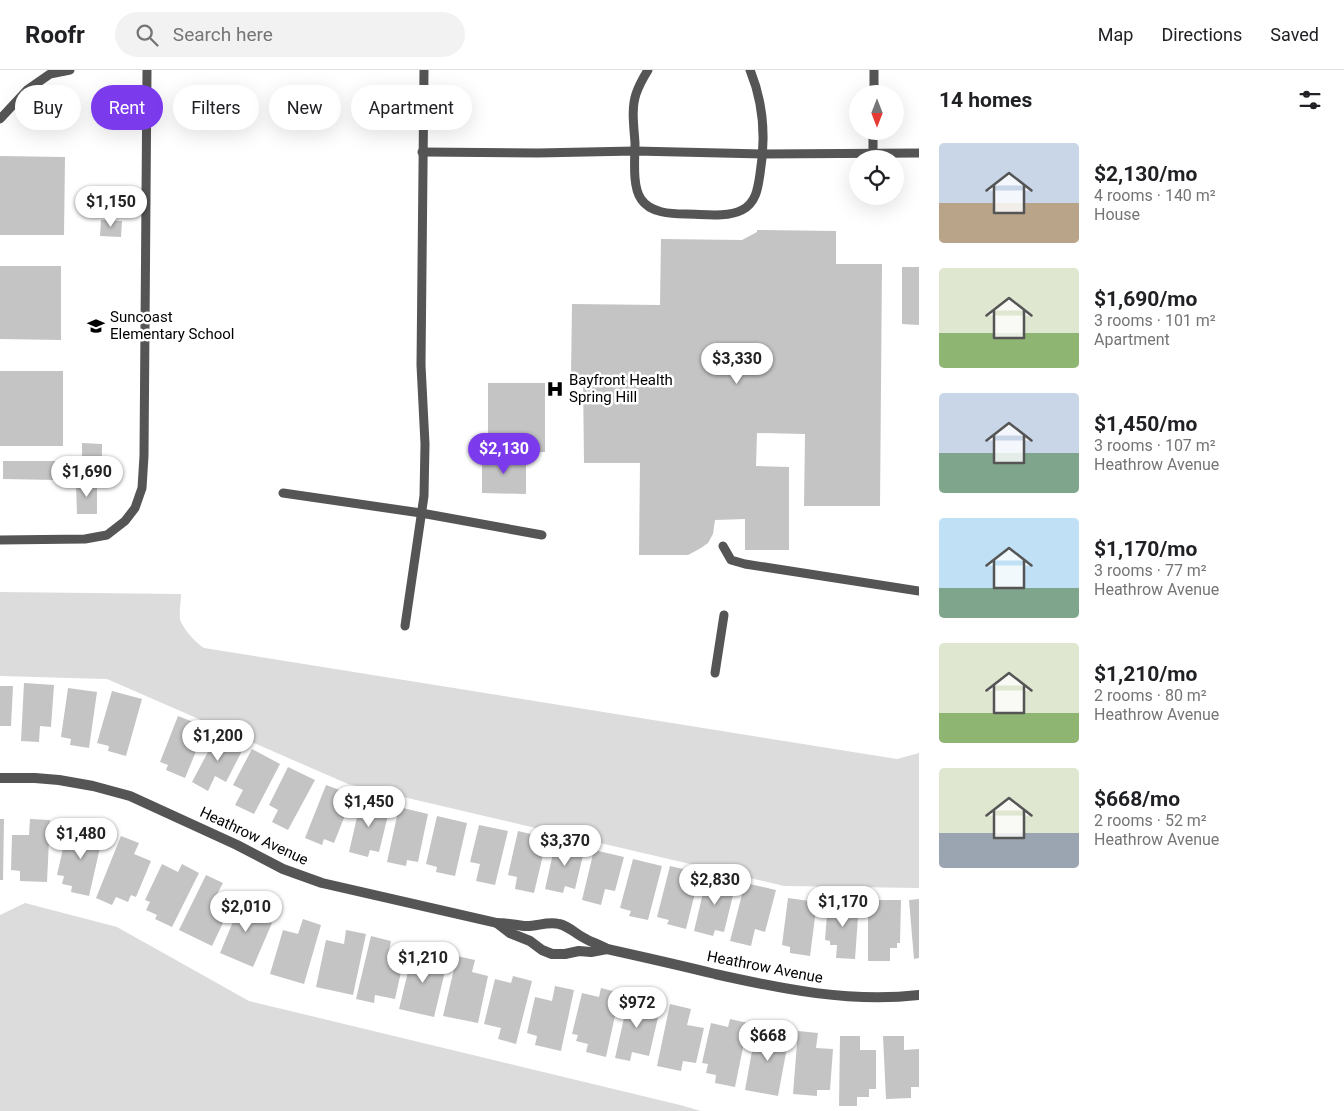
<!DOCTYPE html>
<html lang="en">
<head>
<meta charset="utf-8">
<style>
  :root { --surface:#fff; --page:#f2f2f2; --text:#202124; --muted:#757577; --line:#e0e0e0; --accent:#7c3aed }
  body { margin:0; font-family:Roboto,sans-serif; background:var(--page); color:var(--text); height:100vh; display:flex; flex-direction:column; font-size:19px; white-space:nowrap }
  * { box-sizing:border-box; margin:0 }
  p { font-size:16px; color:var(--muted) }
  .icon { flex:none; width:28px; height:28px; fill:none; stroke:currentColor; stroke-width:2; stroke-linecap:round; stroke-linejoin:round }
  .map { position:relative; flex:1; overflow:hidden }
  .side { display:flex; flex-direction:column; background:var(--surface); width:425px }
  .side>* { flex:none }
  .top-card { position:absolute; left:15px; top:15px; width:475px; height:45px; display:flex; gap:10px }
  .needle { width:32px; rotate:180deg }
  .tools { position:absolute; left:849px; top:15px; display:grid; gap:10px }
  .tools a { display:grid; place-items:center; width:55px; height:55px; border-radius:50%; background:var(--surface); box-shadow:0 5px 20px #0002; font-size:25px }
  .price { position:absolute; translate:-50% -42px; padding:0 11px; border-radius:18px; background:#fff; color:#222; font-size:16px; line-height:32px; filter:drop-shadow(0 1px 2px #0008) }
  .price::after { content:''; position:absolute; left:50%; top:30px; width:15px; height:11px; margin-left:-8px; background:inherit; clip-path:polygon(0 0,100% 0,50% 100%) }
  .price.selected { background:var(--accent); color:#fff }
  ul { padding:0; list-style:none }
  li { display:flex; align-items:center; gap:15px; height:125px; padding:0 20px }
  li span { display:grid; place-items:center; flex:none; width:140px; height:100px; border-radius:5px; color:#555 }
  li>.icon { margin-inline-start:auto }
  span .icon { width:60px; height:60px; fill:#fffc; stroke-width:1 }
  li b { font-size:21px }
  h2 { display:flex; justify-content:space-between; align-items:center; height:60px; padding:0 20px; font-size:21px }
  .tag { padding:0 18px; border-radius:22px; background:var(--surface); box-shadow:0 5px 20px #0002; font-size:18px; line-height:45px }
  .tag.selected { background:var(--accent); color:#fff }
  header { display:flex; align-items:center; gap:30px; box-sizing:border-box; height:70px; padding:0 25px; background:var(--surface); border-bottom:1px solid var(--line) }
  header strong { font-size:24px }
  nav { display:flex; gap:28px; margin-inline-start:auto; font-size:18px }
  .search { width:350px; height:45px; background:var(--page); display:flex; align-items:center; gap:12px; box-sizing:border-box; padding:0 18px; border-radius:28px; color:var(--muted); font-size:19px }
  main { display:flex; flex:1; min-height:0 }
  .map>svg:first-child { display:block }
  .green { fill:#dcdcdc }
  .building { fill:#c4c4c4 }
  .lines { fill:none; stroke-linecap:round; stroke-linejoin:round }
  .service { stroke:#555; stroke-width:9 }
  .minor { stroke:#555; stroke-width:10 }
  .labels { text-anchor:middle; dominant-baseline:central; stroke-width:5; stroke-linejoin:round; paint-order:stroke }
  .poi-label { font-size:15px; fill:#000; stroke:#fff; text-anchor:start }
  .street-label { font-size:15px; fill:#000; stroke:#fff }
</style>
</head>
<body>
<header>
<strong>Roofr</strong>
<div class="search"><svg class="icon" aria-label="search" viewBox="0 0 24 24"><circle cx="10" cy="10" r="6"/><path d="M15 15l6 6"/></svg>Search here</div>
<nav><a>Map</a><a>Directions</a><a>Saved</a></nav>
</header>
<main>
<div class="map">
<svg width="919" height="1041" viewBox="0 0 919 1041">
  <rect width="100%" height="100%" fill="#fff"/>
  <g class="green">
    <path d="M 0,522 L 181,524 C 181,532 179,541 180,549 C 182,558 197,574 204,578 L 897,689 L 919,683 L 919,818 L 784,816 L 348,714 L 107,609 L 0,606 Z"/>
    <polygon points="25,833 117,857 249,931 680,1035 701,1041 0,1041 0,845"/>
  </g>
  <g class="building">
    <polygon points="0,86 65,87 64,165 0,165"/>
    <polygon points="101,150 122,151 121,167 100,166"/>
    <polygon points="757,160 836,161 836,194 882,194 880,436 804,436 805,364 757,363 756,396 789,397 789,480 745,480 745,449 715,450 713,464 708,473 701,478 688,485 639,485 640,393 584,393 583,306 571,306 572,234 660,235 661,169 742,170 757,162"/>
    <polygon points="0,196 61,196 61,270 0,269"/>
    <polygon points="902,197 919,197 919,255 902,254"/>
    <rect x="0" y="301" width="63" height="75"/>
    <rect x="488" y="313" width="57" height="69"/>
    <polygon points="82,373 102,374 102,391 82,391"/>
    <polygon points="482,386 526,386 526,424 482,423"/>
    <polygon points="3,391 55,391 55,410 3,409"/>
    <polygon points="76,413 97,413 97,444 77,444"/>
    <polygon points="24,613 54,615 51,657 40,656 39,672 21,671"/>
    <polygon points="0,616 13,616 11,656 0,656"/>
    <polygon points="68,618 97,622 89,678 70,675 71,669 61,667"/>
    <polygon points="112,621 142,629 126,686 108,681 109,676 97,673"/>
    <polygon points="178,646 206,657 185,708 166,700 168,695 160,692"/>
    <polygon points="218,663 244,677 226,712 215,706 208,721 192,712"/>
    <polygon points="252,679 280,694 254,744 235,735 243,720 233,715"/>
    <polygon points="288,697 315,710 288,760 272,752 278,740 269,735"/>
    <polygon points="326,715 353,725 334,773 324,769 322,775 305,768"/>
    <polygon points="361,730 390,737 379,782 370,780 368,787 349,782"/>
    <polygon points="399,737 428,744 418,792 407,790 406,796 387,792"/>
    <polygon points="437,746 467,753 455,806 436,802 437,797 426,794"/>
    <polygon points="0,749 4,749 3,810 0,810"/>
    <polygon points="30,749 50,750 47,812 20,811 20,801 11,800 12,765 29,765"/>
    <polygon points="479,755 508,761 495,815 476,811 480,794 470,792"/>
    <polygon points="85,756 104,760 89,826 71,822 72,816 62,814 64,806 57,805 66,765 82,768"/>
    <polygon points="518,761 547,768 534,823 515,819 517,807 508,805"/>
    <polygon points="121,766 139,773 134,784 151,791 136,827 131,825 128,832 116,827 112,835 96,828"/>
    <polygon points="556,770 585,777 575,819 565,816 563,823 545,819"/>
    <polygon points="594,780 624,787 615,821 605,819 601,835 582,830"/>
    <polygon points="633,789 662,796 648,850 629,846 631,841 620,838"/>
    <polygon points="162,794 178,802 182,794 199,803 172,857 155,849 157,845 146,840 150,832 145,830"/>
    <polygon points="670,796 700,803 686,859 667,854 669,850 657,847"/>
    <polygon points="206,805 223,813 216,826 232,834 212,876 179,860"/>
    <polygon points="707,806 736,813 724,862 715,860 713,866 694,861"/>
    <polygon points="745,813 776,820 765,862 755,859 751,876 730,871"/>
    <polygon points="244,825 262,833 256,846 272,853 253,897 220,883"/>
    <polygon points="788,828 817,832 810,886 790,883 790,877 782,875"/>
    <polygon points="919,829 919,888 914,889 909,830"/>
    <polygon points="868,830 901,830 900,873 897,873 897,878 890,878 890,891 868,891"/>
    <polygon points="828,831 859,833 855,889 836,888 837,875 830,875 830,871 825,870"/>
    <polygon points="303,849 321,855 304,914 270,904 283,860 298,864"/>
    <polygon points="346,860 366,864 353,925 316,917 326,870 344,874"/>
    <polygon points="371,866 391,871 389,880 405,884 395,929 375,925 374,933 356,929"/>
    <polygon points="414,877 432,881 430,889 447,893 434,947 399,939"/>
    <polygon points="457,886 475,890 472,902 488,906 478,953 443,946"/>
    <polygon points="513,906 532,911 516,974 498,969 501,958 484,954 495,909 511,913"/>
    <polygon points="555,916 574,920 561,981 535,975 537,966 527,963 535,927 552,931"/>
    <polygon points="601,918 620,923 606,987 586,982 588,974 576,971 578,965 572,964 582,923 599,927"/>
    <polygon points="629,926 648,930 647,936 660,939 649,986 632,982 630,991 615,988"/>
    <polygon points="670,934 691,939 687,955 704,958 696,993 683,991 681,1001 657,996"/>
    <polygon points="730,949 748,953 735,1017 715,1013 716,1005 706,1003 708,994 702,993 711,953 728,957"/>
    <polygon points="770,958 790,961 778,1026 745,1020 754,970 759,971 761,962 769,963"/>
    <polygon points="798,961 818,963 816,978 833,979 830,1020 817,1020 817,1026 793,1024"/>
    <polygon points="840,966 860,966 860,980 876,980 876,1019 869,1019 869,1027 857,1027 857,1036 839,1036"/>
    <polygon points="883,966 904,966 904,980 919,979 919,1017 911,1017 911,1028 886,1029"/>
  </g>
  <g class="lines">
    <g class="service">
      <path d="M 648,0 C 643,8 639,15 636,24 C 631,39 634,57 635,73 C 635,89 632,116 641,129 C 650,143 671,144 686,144 C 703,144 726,148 742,140 C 756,133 758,118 760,104 C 766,68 764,34 750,0"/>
      <polyline points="874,24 874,0"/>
      <polyline points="0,49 27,20 50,4 70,0"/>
      <polyline points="422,82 538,83 635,81 763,84 919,83"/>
      <polyline points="873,83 873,61"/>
      <polyline points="283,423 421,443 542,465"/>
      <polyline points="0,470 85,469 107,465 125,451 135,438 142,418 144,386 147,0"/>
      <polyline points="723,476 731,490 745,494 919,521"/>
      <polyline points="405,556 424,426 425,374 421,295 424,0"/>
      <polyline points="715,603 724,545"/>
    </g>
    <g class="minor">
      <path d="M 0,708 L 35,708 L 59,710 L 93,716 L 130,726 L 237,775 L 283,799 L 322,813 L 497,853 C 508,853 515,855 524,856 C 536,857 547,851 559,854 C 569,856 577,865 586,869 C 593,873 601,875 607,879 C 643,887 679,895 715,904 C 782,919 850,933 919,925"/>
      <polyline points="497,853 510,863 530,871 542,880 552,884 565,884 579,881 591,882 607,879"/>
    </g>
  </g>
  <defs>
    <g id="school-bare" transform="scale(1.35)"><path d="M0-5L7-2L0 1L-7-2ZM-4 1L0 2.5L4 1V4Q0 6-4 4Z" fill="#000" stroke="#fff" stroke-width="2.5" paint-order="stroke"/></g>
    <g id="hospital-bare" transform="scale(1.35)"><path d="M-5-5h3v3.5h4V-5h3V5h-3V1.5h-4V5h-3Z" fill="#000" stroke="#fff" stroke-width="2.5" paint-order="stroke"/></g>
  </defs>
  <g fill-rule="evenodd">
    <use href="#school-bare" x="96" y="256"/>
    <use href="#hospital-bare" x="555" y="319"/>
  </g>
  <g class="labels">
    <g class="poi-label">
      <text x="110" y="247">Suncoast<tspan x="110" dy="17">Elementary School</tspan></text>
      <text x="569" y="310">Bayfront Health<tspan x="569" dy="17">Spring Hill</tspan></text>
    </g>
    <g class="street-label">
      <text transform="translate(254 766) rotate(25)">Heathrow Avenue</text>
      <text transform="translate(765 897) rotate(11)">Heathrow Avenue</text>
    </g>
  </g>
</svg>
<div class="tools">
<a><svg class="needle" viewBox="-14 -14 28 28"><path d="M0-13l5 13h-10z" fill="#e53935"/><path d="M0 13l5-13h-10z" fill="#757577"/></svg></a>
<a><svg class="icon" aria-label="locate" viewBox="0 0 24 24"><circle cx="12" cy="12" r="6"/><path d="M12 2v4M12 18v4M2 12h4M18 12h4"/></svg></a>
</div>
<b class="price" style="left:111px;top:158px">$1,150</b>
<b class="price" style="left:737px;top:315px">$3,330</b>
<b class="price selected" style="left:504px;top:405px">$2,130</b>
<b class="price" style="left:87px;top:428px">$1,690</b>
<b class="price" style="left:218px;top:692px">$1,200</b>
<b class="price" style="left:369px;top:758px">$1,450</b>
<b class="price" style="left:81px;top:790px">$1,480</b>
<b class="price" style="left:565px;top:797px">$3,370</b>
<b class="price" style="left:715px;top:836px">$2,830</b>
<b class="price" style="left:843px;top:858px">$1,170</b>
<b class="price" style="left:246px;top:863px">$2,010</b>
<b class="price" style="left:423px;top:914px">$1,210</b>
<b class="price" style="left:637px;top:959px">$972</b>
<b class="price" style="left:768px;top:992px">$668</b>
<div class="top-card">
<a class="tag">Buy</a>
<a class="tag selected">Rent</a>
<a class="tag">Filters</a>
<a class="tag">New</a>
<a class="tag">Apartment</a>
</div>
</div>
<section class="side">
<h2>14 homes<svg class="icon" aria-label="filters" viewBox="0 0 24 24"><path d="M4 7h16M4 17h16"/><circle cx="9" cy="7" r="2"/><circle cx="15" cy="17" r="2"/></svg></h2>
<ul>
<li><span style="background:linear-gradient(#c9d6e8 60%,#b9a48a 0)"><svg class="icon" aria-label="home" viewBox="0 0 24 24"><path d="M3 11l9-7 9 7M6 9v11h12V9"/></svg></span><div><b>$2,130/mo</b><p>4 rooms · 140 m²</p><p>House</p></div></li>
<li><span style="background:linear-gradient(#dfe7d0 65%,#8fb573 0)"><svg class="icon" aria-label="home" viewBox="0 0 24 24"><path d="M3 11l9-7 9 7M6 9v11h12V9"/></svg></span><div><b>$1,690/mo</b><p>3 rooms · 101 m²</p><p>Apartment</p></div></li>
<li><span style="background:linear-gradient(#c9d6e8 60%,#7fa58c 0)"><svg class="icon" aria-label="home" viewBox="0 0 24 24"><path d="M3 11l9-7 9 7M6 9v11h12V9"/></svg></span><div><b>$1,450/mo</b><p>3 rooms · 107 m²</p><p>Heathrow Avenue</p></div></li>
<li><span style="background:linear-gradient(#bfe0f5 70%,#7fa58c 0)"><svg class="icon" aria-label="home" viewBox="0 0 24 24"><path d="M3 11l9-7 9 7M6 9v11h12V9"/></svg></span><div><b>$1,170/mo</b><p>3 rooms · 77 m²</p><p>Heathrow Avenue</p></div></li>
<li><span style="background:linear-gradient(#dfe7d0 70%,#8fb573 0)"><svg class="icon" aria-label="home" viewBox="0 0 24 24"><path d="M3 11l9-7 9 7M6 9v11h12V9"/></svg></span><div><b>$1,210/mo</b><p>2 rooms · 80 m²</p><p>Heathrow Avenue</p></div></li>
<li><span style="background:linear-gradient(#dfe7d0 65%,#9aa5b1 0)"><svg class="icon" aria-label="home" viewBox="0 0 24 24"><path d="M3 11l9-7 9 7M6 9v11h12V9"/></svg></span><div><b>$668/mo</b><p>2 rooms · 52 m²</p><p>Heathrow Avenue</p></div></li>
</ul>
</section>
</main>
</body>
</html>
